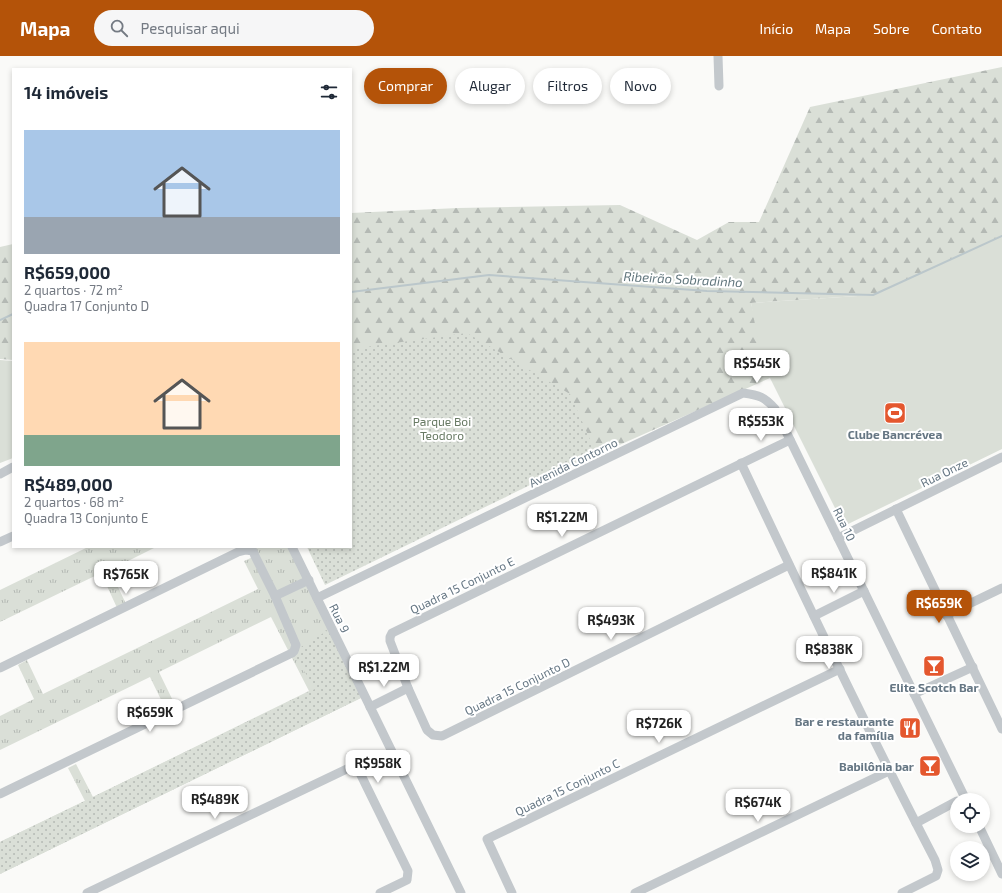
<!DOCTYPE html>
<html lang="pt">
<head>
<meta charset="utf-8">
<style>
  :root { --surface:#fff; --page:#f6f6f7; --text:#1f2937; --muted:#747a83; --accent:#b45309 }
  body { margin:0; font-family:"Exo 2",sans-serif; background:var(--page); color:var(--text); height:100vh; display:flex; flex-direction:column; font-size:15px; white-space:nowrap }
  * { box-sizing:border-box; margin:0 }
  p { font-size:13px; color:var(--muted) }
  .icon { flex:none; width:22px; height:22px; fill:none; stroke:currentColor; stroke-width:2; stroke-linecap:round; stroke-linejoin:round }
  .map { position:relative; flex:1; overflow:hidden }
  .drawer { position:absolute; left:12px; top:12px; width:340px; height:480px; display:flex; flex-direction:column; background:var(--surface); border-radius:0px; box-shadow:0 2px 6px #0003 }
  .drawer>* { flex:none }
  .banner { position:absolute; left:364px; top:12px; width:380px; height:36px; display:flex; gap:8px }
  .controls { position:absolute; left:950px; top:737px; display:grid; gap:8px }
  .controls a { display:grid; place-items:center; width:40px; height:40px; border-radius:50%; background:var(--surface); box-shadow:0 2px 6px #0003; font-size:20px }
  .price { position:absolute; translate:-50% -34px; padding:0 9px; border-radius:8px; background:#fff; color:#222; font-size:13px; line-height:26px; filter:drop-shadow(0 1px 2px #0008) }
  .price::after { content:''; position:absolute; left:50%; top:24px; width:12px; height:9px; margin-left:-6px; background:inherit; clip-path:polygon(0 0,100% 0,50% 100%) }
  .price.selected { background:var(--accent); color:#fff }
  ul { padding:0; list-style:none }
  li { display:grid; align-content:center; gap:8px; height:212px; padding:0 12px }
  li span { display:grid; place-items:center; height:124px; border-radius:0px; color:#555 }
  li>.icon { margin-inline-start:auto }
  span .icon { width:72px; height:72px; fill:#fffc; stroke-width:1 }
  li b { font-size:17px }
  h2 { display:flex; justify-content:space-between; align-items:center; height:48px; padding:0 12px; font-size:17px }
  .chip { padding:0 14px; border-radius:18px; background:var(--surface); box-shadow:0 2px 6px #0003; font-size:14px; line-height:36px }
  .chip.selected { background:var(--accent); color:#fff }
  header { display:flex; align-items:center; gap:24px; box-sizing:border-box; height:56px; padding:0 20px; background:var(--accent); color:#fff }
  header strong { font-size:19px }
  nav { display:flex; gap:22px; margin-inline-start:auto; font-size:14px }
  .search { width:280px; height:36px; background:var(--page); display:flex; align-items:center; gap:10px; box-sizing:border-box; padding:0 14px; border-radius:22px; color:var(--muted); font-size:15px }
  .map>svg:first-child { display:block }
  .grass { fill:url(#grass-tufts) }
  .forest { fill:url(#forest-firs) }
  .park { fill:url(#park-dots) }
  .pitch { fill:#dadfd7 }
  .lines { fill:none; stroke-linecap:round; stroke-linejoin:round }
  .stream { stroke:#bbc7cb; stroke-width:2 }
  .minor { stroke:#c3c8cc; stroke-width:9 }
  .labels { text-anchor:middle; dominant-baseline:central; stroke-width:4; stroke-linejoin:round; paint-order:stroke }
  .park-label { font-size:12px; fill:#687a64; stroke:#fff }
  .poi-label { font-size:12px; font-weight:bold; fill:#657683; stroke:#fff }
  .street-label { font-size:12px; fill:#657683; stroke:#fff }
  .water-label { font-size:13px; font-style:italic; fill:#60757c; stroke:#fff }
</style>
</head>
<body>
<header>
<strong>Mapa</strong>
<div class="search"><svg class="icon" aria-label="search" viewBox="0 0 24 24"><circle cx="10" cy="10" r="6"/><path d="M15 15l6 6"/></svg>Pesquisar aqui</div>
<nav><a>Início</a><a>Mapa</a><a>Sobre</a><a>Contato</a></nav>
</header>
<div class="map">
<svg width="1002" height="837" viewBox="0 0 1002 837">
  <defs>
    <pattern id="grass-tufts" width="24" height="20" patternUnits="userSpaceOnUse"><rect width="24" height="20" fill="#dadfd7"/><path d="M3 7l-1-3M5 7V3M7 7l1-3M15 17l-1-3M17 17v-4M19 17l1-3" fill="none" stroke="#b4b9b4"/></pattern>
    <pattern id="forest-firs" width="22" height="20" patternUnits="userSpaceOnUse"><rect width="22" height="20" fill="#dadfd7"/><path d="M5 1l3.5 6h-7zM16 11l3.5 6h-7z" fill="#b4b9b4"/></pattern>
    <pattern id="park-dots" width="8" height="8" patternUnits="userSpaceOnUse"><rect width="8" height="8" fill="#dadfd7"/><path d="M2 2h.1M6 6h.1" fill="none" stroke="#b4b9b4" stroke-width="1.8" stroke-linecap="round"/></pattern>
  </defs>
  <rect width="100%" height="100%" fill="#fafaf8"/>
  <g class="grass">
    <polygon points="88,491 156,491 110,514 127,550 118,554 101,517 0,566 0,534"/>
    <polygon points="239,491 292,491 365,640 0,818 0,786 85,745 68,712 76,708 93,741 309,635 271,561 159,616 175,649 166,654 150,621 0,694 0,660 34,643 18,609 27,604 43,638 258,533 244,505 255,500 241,495"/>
  </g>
  <g class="forest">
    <polygon points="1002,11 1002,180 873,239 751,247 770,322 590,402 555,346 351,335 351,157 458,152 620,149 697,184 729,166 759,166 810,51"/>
    <polygon points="13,188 13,304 0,303 0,191"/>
  </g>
  <g class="park">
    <polygon points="467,277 570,338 596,397 325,529 307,491 351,491 351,293"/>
    <polygon points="330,573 365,640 0,818 0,786 315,633 293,596"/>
  </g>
  <g class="pitch">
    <polygon points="1002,180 1002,393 844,470 762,306 751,247 873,239"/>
    <polygon points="0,304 13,305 13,402 0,407"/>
  </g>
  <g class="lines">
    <g class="stream">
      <polyline points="351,236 489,219 707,235 873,239 1002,180"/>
      <polyline points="0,264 13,258"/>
    </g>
    <g class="minor">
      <polyline points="718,0 719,30"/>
      <path d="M 741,407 C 804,540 867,673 935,804 L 938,814 L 936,820 L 902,837"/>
      <polyline points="0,418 13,411"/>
      <polyline points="896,453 1002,673"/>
      <polyline points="838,482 1002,401"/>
      <polyline points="0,486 13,480"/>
      <polyline points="292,491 461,837"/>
      <polyline points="789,509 442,680 433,679 427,674 408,632 390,585 390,581 392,577 790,384"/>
      <polyline points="275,540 309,524"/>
      <path d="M 317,542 L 743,337 C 759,339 765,341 775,353 L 966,744"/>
      <polyline points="946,559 1002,532"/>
      <polyline points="814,560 864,535"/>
      <polyline points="0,612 238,496 246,494 253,495 255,500 275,540 296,589 294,595 292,597 0,738"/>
      <polyline points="914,638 973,611"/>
      <polyline points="370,651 408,632"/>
      <polyline points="916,767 957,745"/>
      <polyline points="979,770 1002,818"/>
      <polyline points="87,837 351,711 355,710 358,713 408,815 407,824 380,837"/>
      <polyline points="512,837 487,783 840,613"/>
      <polyline points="635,837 889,715"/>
    </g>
  </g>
  <defs>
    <g id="stadium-square" transform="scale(1.15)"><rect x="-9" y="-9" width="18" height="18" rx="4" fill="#e4572e" stroke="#fff"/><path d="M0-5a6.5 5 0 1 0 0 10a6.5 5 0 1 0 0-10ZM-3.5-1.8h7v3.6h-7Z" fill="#fff"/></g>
    <g id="bar-square" transform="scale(1.15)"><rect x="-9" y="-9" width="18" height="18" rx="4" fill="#e4572e" stroke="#fff"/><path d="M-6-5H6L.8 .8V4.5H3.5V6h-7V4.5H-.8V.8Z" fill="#fff"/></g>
    <g id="restaurant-square" transform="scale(1.15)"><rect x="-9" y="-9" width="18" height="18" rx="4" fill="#e4572e" stroke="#fff"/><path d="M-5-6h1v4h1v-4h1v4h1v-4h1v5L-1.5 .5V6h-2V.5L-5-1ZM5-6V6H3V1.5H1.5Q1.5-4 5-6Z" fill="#fff"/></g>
  </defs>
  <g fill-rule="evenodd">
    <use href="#stadium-square" x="895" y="357"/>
    <use href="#bar-square" x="934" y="610"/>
    <use href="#restaurant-square" x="910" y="672"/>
    <use href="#bar-square" x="930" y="710"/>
  </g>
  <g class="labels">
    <g class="park-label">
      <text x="442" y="365">Parque Boi<tspan x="442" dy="14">Teodoro</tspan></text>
    </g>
    <g class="poi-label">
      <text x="895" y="378">Clube Bancrévea</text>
      <text x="934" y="631">Elite Scotch Bar</text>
      <text x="894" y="665" text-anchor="end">Bar e restaurante<tspan x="894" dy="14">da família</tspan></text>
      <text x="914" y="710" text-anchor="end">Babilônia bar</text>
    </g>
    <g class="street-label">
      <text transform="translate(573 406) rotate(-26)">Avenida Contorno</text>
      <text transform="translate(944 416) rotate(-26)">Rua Onze</text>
      <text transform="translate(845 468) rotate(64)">Rua 10</text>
      <text transform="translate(462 529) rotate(-26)">Quadra 15 Conjunto E</text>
      <text transform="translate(340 562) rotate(64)">Rua 9</text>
      <text transform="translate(517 630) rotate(-26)">Quadra 15 Conjunto D</text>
      <text transform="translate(567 731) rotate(-26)">Quadra 15 Conjunto C</text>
    </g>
    <g class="water-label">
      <text transform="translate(683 223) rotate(3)">Ribeirão Sobradinho</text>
    </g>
  </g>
</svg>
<div class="controls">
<a><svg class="icon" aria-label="locate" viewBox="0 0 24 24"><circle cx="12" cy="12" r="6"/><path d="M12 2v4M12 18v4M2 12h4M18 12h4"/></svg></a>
<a><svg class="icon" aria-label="layers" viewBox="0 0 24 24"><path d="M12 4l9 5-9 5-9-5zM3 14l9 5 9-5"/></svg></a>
</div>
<b class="price" style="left:757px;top:328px">R$545K</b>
<b class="price" style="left:761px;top:386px">R$553K</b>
<b class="price" style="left:562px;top:482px">R$1.22M</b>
<b class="price" style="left:834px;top:538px">R$841K</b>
<b class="price" style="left:126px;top:539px">R$765K</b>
<b class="price selected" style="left:939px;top:568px">R$659K</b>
<b class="price" style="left:611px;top:585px">R$493K</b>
<b class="price" style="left:829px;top:614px">R$838K</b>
<b class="price" style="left:384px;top:632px">R$1.22M</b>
<b class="price" style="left:150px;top:677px">R$659K</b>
<b class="price" style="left:659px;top:688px">R$726K</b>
<b class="price" style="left:378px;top:728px">R$958K</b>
<b class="price" style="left:215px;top:764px">R$489K</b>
<b class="price" style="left:758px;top:767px">R$674K</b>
<div class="banner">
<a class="chip selected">Comprar</a>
<a class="chip">Alugar</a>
<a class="chip">Filtros</a>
<a class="chip">Novo</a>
</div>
<section class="drawer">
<h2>14 imóveis<svg class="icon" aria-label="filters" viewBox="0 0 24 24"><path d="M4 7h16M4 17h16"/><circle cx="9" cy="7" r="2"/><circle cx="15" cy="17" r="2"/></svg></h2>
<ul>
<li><span style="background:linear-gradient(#a9c7e8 70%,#9aa5b1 0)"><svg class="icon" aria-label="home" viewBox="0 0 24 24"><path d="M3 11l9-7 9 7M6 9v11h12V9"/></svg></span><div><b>R$659,000</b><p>2 quartos · 72 m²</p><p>Quadra 17 Conjunto D</p></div></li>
<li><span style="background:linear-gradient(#ffd9b3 75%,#7fa58c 0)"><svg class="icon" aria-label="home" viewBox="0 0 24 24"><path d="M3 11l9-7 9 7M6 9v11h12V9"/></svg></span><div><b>R$489,000</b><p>2 quartos · 68 m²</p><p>Quadra 13 Conjunto E</p></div></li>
</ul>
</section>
</div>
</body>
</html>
